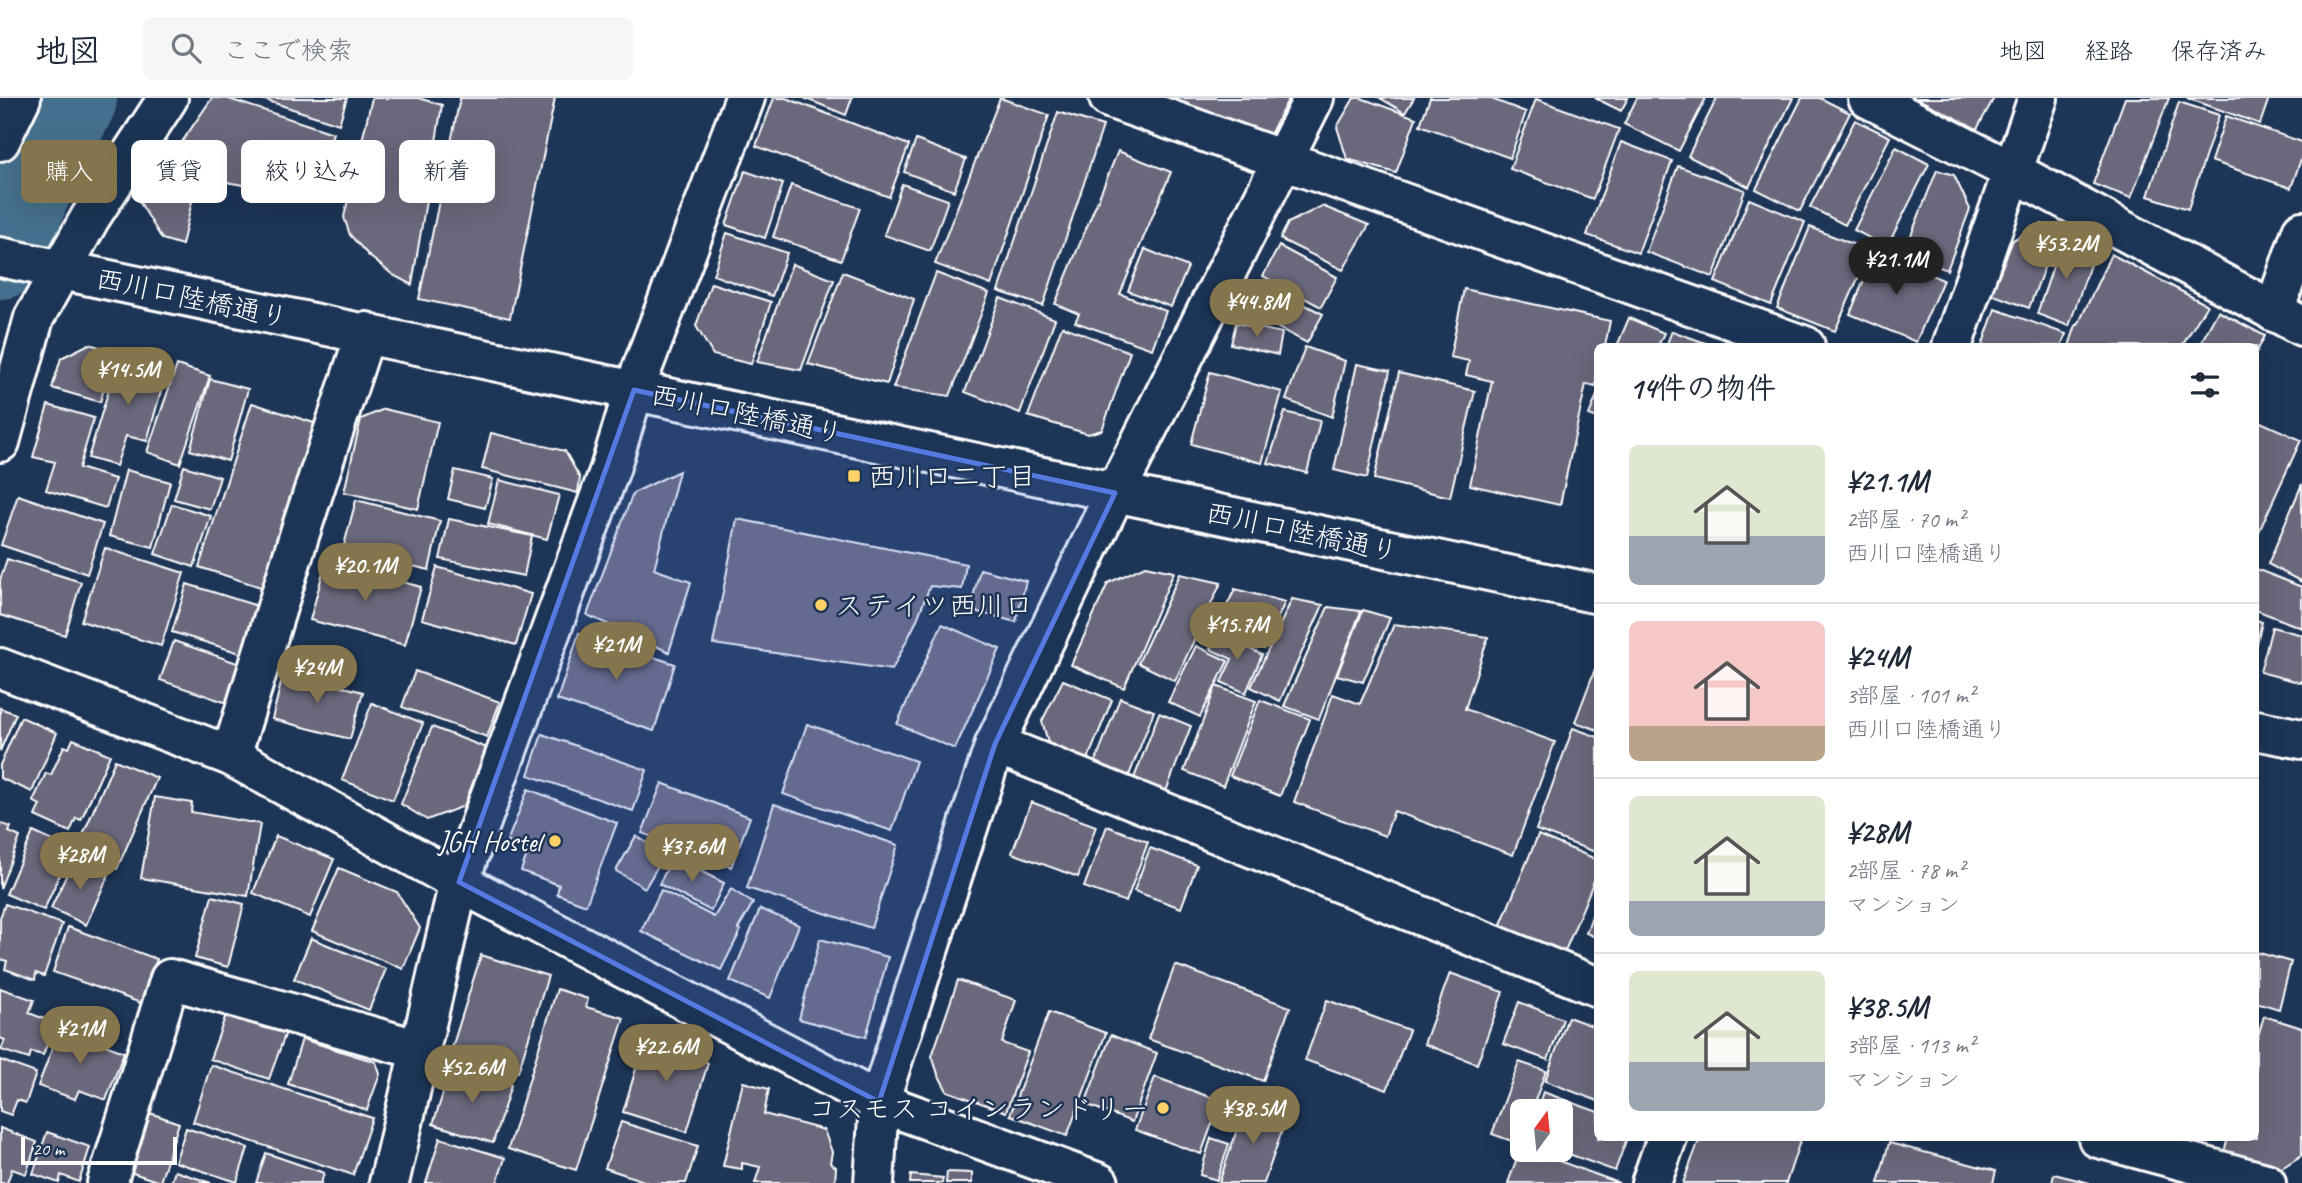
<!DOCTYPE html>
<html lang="ja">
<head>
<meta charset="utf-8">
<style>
  :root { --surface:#fff; --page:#f6f6f7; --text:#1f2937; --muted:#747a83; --line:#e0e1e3; --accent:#84754c }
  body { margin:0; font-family:Caveat,"Klee One",sans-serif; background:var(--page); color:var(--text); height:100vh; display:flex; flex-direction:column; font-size:26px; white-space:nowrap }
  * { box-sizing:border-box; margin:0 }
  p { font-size:23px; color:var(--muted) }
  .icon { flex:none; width:38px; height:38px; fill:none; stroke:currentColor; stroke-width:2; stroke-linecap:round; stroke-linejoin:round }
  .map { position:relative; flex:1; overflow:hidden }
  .side { position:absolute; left:1594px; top:245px; width:665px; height:798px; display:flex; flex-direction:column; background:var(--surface); border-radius:10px; box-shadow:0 7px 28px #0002 }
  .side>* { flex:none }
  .guide { position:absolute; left:21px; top:42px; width:665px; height:63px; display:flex; gap:14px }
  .needle { width:46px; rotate:15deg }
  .tools { position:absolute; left:1510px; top:1001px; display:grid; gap:14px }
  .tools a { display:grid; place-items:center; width:63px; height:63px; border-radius:10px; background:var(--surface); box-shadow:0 7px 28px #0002; font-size:35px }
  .scale { position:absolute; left:21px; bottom:18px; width:156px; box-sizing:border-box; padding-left:7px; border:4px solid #fff; border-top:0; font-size:19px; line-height:24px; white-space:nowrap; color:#fff; -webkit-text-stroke:5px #1d3557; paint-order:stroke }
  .price { position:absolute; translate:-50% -60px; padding:0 16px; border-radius:24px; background:var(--accent); color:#fff; font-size:23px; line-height:46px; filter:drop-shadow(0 2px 4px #0008) }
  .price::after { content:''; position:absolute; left:50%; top:42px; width:21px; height:16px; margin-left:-10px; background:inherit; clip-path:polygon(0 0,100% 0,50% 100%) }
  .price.on { background:#222; color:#fff }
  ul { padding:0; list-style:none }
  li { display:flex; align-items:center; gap:21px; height:175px; padding:0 35px }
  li+li { border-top:2px solid var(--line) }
  li span { display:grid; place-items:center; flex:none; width:196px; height:140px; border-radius:10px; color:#555 }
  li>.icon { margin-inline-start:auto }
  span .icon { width:84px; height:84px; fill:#fffc; stroke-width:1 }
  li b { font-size:30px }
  h2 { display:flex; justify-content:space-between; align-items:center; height:84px; padding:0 35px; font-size:30px }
  .chip { padding:0 24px; border-radius:10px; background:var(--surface); box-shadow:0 7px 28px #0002; font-size:24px; line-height:63px }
  .chip.on { background:var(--accent); color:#fff }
  header { display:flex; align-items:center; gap:42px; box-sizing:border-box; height:98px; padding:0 35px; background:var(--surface); border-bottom:2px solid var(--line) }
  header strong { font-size:33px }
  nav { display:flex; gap:38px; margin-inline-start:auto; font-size:24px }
  .search { width:490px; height:63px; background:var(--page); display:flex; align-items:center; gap:18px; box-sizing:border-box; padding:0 24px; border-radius:10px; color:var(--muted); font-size:26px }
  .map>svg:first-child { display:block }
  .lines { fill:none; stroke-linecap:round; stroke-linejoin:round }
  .river { stroke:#456f8d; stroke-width:94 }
  .building { fill:#6a687b; stroke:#fff; stroke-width:2 }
  .street-casing { stroke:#fff; stroke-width:44 }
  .secondary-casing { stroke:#fff; stroke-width:44 }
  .street { stroke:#1d3557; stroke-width:38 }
  .secondary { stroke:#1d3557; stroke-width:38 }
  .marked { fill:#567ae2; fill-opacity:0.2; stroke:#567ae2; stroke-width:5; stroke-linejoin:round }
  .poi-dot { fill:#ffd166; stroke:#1d3557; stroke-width:2.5 }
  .labels { text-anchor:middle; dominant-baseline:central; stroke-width:5; stroke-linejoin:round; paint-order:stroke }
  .street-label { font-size:28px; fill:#fff; stroke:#1d3557 }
  .poi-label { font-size:28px; fill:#fff; stroke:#1d3557; text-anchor:start }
</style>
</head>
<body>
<header>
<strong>地図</strong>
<div class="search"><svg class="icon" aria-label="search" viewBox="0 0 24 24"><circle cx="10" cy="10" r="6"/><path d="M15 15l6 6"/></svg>ここで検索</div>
<nav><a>地図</a><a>経路</a><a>保存済み</a></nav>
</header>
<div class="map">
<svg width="2302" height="1085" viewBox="0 0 2302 1085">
  <rect width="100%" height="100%" fill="#1d3557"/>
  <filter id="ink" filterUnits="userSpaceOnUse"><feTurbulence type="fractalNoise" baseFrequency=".0143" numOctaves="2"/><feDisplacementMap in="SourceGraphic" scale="14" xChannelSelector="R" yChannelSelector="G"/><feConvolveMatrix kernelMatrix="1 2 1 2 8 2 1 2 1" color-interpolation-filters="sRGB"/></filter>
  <g filter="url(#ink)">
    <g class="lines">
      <polyline class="river" points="0,154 23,93 70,0"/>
    </g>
    <g class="building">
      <polygon points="212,0 226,0 333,35 311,99 215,82 222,71 173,57"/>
      <polygon points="259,0 347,0 339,26"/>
      <polygon points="372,0 418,0 442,7 412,187 393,177 369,158 350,137 344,119"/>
      <polygon points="460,0 555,0 510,220 419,201"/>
      <polygon points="774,0 786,0 909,47 889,99 756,48"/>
      <polygon points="804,0 852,0 846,17"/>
      <polygon points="1000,0 1049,17 991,187 935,166"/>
      <polygon points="1171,0 1289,0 1264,48"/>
      <polygon points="1354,0 1361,0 1416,20 1396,75 1347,61 1337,29"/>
      <polygon points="1380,0 1414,0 1405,15"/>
      <polygon points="1430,0 1489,0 1526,14 1510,60 1420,27"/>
      <polygon points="1595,0 1628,0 1621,13"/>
      <polygon points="1637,0 1706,0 1679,53 1624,26"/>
      <polygon points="1717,0 1793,0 1749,89 1688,58"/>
      <polygon points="1802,0 1820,0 1850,15 1800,113 1756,91"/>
      <polygon points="1916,0 1994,0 1977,31"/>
      <polygon points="2125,0 2169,0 2131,100 2093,86"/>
      <polygon points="2187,0 2269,0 2260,26"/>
      <polygon points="1536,1 1619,31 1593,101 1510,71"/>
      <polygon points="2179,4 2219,17 2188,111 2148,98"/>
      <polygon points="1058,14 1103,28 1043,208 998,193"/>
      <polygon points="2226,18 2302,44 2302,58 2291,90 2211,63"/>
      <polygon points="1855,22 1890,39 1845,127 1810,109"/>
      <polygon points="916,42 966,61 954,93 904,74"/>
      <polygon points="1621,44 1672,63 1638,155 1587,137"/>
      <polygon points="1896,49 1929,66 1887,149 1854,132"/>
      <polygon points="1118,53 1171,74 1120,196 1166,213 1152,251 1075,224 1079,216 1055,206"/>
      <polygon points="167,64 199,72 182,147 162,141 139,103"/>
      <polygon points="1678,68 1745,92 1713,179 1646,154"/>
      <polygon points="1937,72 1954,77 1970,111 1947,172 1904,155"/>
      <polygon points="745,73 783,86 765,140 726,127"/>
      <polygon points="902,86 948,102 930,153 884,137"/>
      <polygon points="791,87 860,110 841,162 773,139"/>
      <polygon points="1749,101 1805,124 1771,207 1715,184"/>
      <polygon points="1322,108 1369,127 1343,172 1280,141 1288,125"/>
      <polygon points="2042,126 2059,130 2029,210 1991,196 2013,142"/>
      <polygon points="1810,129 1870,153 1835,233 1777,210"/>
      <polygon points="727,135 787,155 772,198 713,177"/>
      <polygon points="2063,139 2096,149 2069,228 2037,216"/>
      <polygon points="1279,148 1337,179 1321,209 1263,178"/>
      <polygon points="1145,151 1188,169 1171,209 1128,193"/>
      <polygon points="1876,153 1943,182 1916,244 1850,216"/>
      <polygon points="2111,156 2207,207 2182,248 2069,248 2076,227 2078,227"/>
      <polygon points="792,166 834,182 801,272 757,264"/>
      <polygon points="843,174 914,201 887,286 808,266"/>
      <polygon points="936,175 989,195 950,298 893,290"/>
      <polygon points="1261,184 1323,216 1307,245 1246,213"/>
      <polygon points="711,185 771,204 751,266 713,257 696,228"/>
      <polygon points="1464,191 1610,223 1605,248 1598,248 1596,288 1586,286 1560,407 1470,387 1492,283 1466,277 1469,263 1450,259"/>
      <polygon points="1000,200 1055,221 1020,315 965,294"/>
      <polygon points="1995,211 2066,236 2061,248 1982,248"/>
      <polygon points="2218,213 2265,238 2256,255 2256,248 2199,248"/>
      <polygon points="1629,220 1664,235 1658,248 1617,248"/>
      <polygon points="1236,225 1282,235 1278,257 1231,246"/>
      <polygon points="1062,228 1130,254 1102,332 1088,336 1028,318"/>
      <polygon points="1672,233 1714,248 1666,248"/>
      <polygon points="89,246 116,254 100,304 52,290 61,260"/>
      <polygon points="1305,249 1345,263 1332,319 1286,302"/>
      <polygon points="120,255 168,268 147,343 126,338 116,368 88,360"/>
      <polygon points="1357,266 1390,273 1367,380 1334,372"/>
      <polygon points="177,267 210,278 180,366 147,354"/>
      <polygon points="1210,274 1282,294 1262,365 1191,346"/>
      <polygon points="1399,275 1475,293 1450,399 1374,381"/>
      <polygon points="210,281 248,291 228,363 190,352"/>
      <polygon points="1598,295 1598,320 1589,317"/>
      <polygon points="252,305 320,327 267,491 199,469"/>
      <polygon points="48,307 94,320 79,370 115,381 106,410 46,392 55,364 33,359"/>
      <polygon points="384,311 438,324 418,411 344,394 361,321"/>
      <polygon points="1285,314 1320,323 1307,375 1268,365"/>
      <polygon points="2256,322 2301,342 2256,440"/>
      <polygon points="491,335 565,353 580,380 578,395 482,371"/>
      <polygon points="184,368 220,379 210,411 174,401"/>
      <polygon points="126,372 170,384 153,449 109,438"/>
      <polygon points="455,372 493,381 485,410 448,401"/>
      <polygon points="679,373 654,471 691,484 669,554 587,517 633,395"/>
      <polygon points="499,382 559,397 547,441 488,426"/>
      <polygon points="2302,386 2302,484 2268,466"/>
      <polygon points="18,397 103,426 87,476 1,447"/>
      <polygon points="356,402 440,423 429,472 343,451"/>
      <polygon points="172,406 211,418 194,469 155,456"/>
      <polygon points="449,421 532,438 524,478 440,461"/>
      <polygon points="737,421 966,466 962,491 930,488 916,524 892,572 713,546"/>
      <polygon points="105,450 184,475 161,548 81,523"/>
      <polygon points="7,461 81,484 65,537 0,517 0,482"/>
      <polygon points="326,463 421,489 405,547 310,522"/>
      <polygon points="1145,468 1174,474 1124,590 1071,567 1108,485"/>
      <polygon points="437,469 531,496 516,547 422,521"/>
      <polygon points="980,471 1026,483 1016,524 970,512"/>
      <polygon points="2256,471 2302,489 2302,530 2256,512"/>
      <polygon points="1180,476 1221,485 1175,583 1138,565"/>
      <polygon points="187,486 264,510 250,558 172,534"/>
      <polygon points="1235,491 1285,504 1264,551 1217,528"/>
      <polygon points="1292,501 1323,507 1280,603 1251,589"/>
      <polygon points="1328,509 1361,513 1319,621 1284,608"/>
      <polygon points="1363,512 1390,520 1363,584 1337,577"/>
      <polygon points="2256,522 2262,524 2256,550"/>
      <polygon points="942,526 1000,551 955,651 897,626"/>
      <polygon points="1394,526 1488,539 1465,611 1555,644 1513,757 1394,713 1385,738 1294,704 1333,596 1360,606"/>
      <polygon points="2272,529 2302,537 2302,585 2260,574"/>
      <polygon points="1217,534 1262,557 1246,595 1221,584 1232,561 1210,551"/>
      <polygon points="579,535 675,566 654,633 557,602"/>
      <polygon points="174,543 246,568 233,607 160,582"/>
      <polygon points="1196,548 1228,563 1200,619 1168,604"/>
      <polygon points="1595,571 1598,572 1598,632 1575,624"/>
      <polygon points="284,573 363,594 350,641 272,621"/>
      <polygon points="415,573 500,604 487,639 402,609"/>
      <polygon points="1063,582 1112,602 1085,668 1051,655 1042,623"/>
      <polygon points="1216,588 1256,603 1223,688 1184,673"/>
      <polygon points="1120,600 1154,613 1128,680 1094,667"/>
      <polygon points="1260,602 1310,621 1280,698 1230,678"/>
      <polygon points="372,605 423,625 393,702 342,682"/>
      <polygon points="0,610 16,616 0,653"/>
      <polygon points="1159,615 1191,628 1165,696 1133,683"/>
      <polygon points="21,619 57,635 32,694 0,680 0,667"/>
      <polygon points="807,626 916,663 892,733 783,696"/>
      <polygon points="432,629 487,650 464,708 427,722 401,706"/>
      <polygon points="1573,630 1598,639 1598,755 1536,732"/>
      <polygon points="542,636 647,672 633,713 528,677"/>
      <polygon points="73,641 110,657 81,722 76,720 70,734 35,718 40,707 33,703 46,675 51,677 64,648 69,650"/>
      <polygon points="115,662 157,680 117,771 76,753"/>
      <polygon points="662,685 750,719 731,769 642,735"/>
      <polygon points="528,691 617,725 586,807 557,796 559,787 521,773 529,751 507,744"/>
      <polygon points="155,699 192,705 191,714 260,726 248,798 141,780"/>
      <polygon points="1031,704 1096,728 1078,779 1012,755"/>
      <polygon points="774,706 898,747 871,830 747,790"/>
      <polygon points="0,725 11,729 9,734 20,739 0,791"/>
      <polygon points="1107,728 1148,744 1126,804 1084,789"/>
      <polygon points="33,734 71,751 44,812 6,796"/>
      <polygon points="1538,737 1598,762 1598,773 1563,858 1499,831"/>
      <polygon points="276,738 334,761 310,819 253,795"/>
      <polygon points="636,738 665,756 645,790 616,773"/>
      <polygon points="1150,750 1197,767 1181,810 1134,793"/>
      <polygon points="673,759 724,785 711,813 659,786"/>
      <polygon points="74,761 109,776 86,827 51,810"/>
      <polygon points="339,770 397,794 420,830 403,871 312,833"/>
      <polygon points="731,791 753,805 738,831 741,832 721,872 641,833 661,792 714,819"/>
      <polygon points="212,798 244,806 228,869 195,860"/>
      <polygon points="1598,801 1598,840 1586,835"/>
      <polygon points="5,806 62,826 44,878 36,875 35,882 5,871 7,863 0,861 0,820"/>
      <polygon points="760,811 799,827 770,900 730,883"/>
      <polygon points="68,829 157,861 141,905 53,874"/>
      <polygon points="311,840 386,871 369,912 294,881"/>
      <polygon points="820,841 888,859 866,939 799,921"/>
      <polygon points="2256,854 2291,864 2279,911 2256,904"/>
      <polygon points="481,857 548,878 518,974 451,953"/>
      <polygon points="1175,867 1290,909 1263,983 1148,941"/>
      <polygon points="1450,875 1503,894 1477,966 1424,946"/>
      <polygon points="958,882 1016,902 1002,945 1028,954 1006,1014 947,993 938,976 932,958"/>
      <polygon points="0,890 34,902 29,915 55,925 43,957 31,954 29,961 1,952 5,942 0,940"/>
      <polygon points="557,891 588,901 586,909 624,920 576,1072 508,1051"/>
      <polygon points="1327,902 1409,932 1387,992 1305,962"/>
      <polygon points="1519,904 1563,921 1548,962 1503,946"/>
      <polygon points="227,914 286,934 269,981 210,961"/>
      <polygon points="1049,914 1106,935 1067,1038 1010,1017"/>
      <polygon points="2264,918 2302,930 2302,1057 2274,1075 2222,1061 2228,1040 2256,1040 2256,945"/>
      <polygon points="1568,919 1598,930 1598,1003 1545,983"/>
      <polygon points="60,930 124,954 106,1002 79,992 75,1001 38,988"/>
      <polygon points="648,931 708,965 687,1034 623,1014"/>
      <polygon points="1111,937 1157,955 1132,1024 1085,1006"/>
      <polygon points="302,941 376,964 380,976 367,1012 288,986"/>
      <polygon points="0,962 36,975 26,1005 17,1002 11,1017 0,1013"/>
      <polygon points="1519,964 1546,973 1531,1013 1522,1013 1522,1038 1520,1046 1492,1036"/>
      <polygon points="211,967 372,1020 353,1077 193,1024"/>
      <polygon points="452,968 511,987 493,1045 433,1026"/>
      <polygon points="1155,979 1218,1002 1221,994 1242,1003 1231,1033 1212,1026 1201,1056 1135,1032"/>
      <polygon points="743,984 769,991 764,1016 824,1032 832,1054 830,1065 836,1069 835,1085 755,1085 760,1069 742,1065 742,1071 723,1068"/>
      <polygon points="1543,994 1598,1014 1598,1040 1627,1040 1615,1073 1558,1052 1561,1052 1561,1013 1536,1013"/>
      <polygon points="1246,1005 1287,1018 1264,1085 1219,1085"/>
      <polygon points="150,1015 179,1025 160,1084 130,1074"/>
      <polygon points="621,1024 698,1048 686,1085 650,1085 605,1070"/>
      <polygon points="0,1030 37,1044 26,1076 12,1071 7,1085 0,1085"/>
      <polygon points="186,1030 248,1050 237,1084 175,1064"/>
      <polygon points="47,1034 90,1049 79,1084 61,1077 59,1085 33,1076"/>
      <polygon points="440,1040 505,1060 497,1085 426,1085"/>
      <polygon points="1211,1040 1229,1046 1217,1082 1200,1077"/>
      <polygon points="1700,1040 1801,1040 1786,1085 1683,1085"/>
      <polygon points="1889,1045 1996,1073 1993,1085 1878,1085"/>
      <polygon points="1521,1049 1522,1052 1529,1052 1619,1085 1508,1085"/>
      <polygon points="266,1055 324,1075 321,1085 256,1085"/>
      <polygon points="175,1073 211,1085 171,1085"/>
      <polygon points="947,1074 972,1075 972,1085 946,1085"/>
      <polygon points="2054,1076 2090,1085 2052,1085"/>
      <polygon points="911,1077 943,1080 942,1085 910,1085"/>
    </g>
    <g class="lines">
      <g class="street-casing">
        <g id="street">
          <polyline points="1109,0 1805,248"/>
          <polyline points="1868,0 2012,73 2302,228"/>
          <polyline points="0,43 21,0"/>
          <polyline points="2274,214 2302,133"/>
          <polyline points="1952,248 2038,0"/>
          <polyline points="0,344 34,220 90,120 168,0"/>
          <polyline points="0,570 231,658 459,784 879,1004 1099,1085"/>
          <polyline points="995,646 1598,889"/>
          <polyline points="231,658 299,438 366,234"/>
          <polyline points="2098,1040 2266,1085"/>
          <polyline points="107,1085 170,881 420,952"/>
          <polyline points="389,1085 459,784 610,371 634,292 745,0"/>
          <polyline points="1651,1085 1667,1040"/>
        </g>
      </g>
      <g class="secondary-casing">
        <g id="secondary">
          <polyline points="0,159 1598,496"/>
          <polyline points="2256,632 2302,641"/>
          <polyline points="874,1085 879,1004 995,646 1115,395 1314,0"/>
        </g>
      </g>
      <use href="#street" class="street"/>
      <use href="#secondary" class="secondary"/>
    </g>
  </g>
  <path class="marked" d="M 634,292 L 1115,395 L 995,646 L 879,1004 L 459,784 Z"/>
  <g class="poi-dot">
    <rect x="847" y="371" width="14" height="14" rx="3.5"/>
    <circle cx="821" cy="507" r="7"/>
    <circle cx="555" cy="743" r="7"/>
    <circle cx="1163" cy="1010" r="7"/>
  </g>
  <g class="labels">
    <g class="street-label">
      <text transform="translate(192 200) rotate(12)">西川口陸橋通り</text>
      <text transform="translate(747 316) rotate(12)">西川口陸橋通り</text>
      <text transform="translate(1302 434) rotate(12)">西川口陸橋通り</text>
    </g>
    <g class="poi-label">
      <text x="868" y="378">西川口二丁目</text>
      <text x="835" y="507">ステイツ西川口</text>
      <text x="541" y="743" text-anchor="end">JGH Hostel</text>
      <text x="1149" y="1010" text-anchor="end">コスモス コインランドリー</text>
    </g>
  </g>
</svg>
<div class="tools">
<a><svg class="needle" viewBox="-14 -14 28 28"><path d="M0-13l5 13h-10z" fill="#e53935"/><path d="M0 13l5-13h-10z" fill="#747a83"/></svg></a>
</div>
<div class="scale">20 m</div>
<b class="price" style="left:2066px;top:183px">¥53.2M</b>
<b class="price on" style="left:1896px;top:199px">¥21.1M</b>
<b class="price" style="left:1257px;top:241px">¥44.8M</b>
<b class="price" style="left:128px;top:309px">¥14.5M</b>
<b class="price" style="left:365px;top:505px">¥20.1M</b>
<b class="price" style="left:1237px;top:564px">¥15.7M</b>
<b class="price" style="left:616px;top:584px">¥21M</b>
<b class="price" style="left:317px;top:607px">¥24M</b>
<b class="price" style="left:692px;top:786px">¥37.6M</b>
<b class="price" style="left:80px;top:794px">¥28M</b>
<b class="price" style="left:80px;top:968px">¥21M</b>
<b class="price" style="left:666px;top:986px">¥22.6M</b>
<b class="price" style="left:472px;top:1007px">¥52.6M</b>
<b class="price" style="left:1253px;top:1048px">¥38.5M</b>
<div class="guide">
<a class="chip on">購入</a>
<a class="chip">賃貸</a>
<a class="chip">絞り込み</a>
<a class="chip">新着</a>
</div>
<section class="side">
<h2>14件の物件<svg class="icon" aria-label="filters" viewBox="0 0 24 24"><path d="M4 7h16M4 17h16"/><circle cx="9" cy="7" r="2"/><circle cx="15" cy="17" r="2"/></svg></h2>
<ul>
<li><span style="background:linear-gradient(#dfe7d0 65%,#9aa5b1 0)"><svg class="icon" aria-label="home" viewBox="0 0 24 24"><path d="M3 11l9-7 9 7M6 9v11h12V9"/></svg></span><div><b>¥21.1M</b><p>2部屋 · 70 m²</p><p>西川口陸橋通り</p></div></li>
<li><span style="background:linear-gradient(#f6c9c9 75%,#b9a48a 0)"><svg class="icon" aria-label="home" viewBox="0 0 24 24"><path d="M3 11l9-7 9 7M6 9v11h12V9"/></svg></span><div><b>¥24M</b><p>3部屋 · 101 m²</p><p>西川口陸橋通り</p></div></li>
<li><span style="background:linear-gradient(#dfe7d0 75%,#9aa5b1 0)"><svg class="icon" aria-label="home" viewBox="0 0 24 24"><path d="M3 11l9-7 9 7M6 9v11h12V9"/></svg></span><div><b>¥28M</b><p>2部屋 · 78 m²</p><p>マンション</p></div></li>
<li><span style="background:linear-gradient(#dfe7d0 65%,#9aa5b1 0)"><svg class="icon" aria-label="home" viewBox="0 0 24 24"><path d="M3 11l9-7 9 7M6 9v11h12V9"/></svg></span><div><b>¥38.5M</b><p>3部屋 · 113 m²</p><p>マンション</p></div></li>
</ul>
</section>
</div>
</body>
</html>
